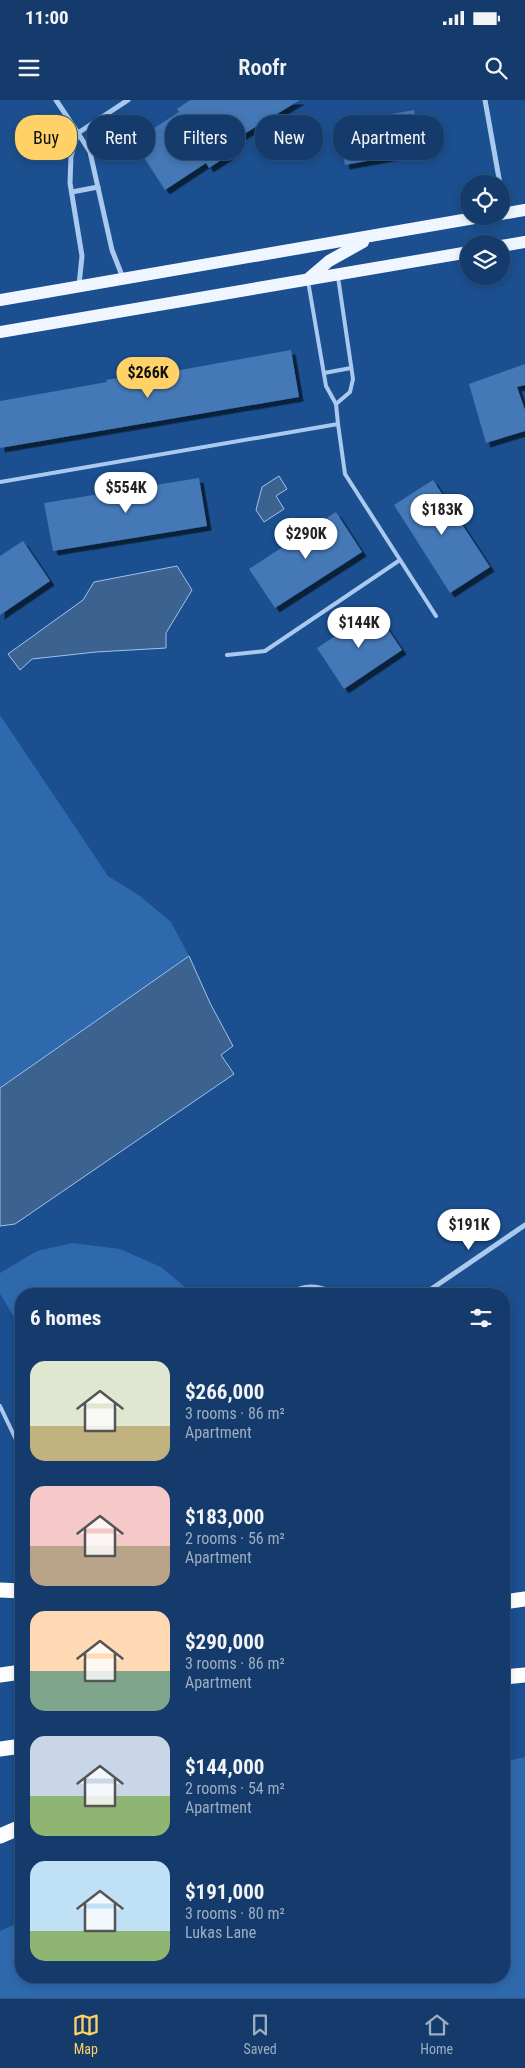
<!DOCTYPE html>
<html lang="en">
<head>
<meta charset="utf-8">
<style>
  :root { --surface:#143b6b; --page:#214673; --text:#f1f3f6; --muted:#9dadc1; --line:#33557e; --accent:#ffd166 }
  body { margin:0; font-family:"Roboto Condensed",sans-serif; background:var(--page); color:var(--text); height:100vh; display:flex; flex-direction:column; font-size:19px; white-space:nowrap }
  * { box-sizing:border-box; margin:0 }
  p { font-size:16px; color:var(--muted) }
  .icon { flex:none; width:28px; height:28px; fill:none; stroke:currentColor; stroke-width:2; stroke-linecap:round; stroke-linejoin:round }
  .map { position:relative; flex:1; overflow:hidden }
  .drawer { position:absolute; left:15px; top:1188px; width:495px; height:695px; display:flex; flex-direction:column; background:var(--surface); border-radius:20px; box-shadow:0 2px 8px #0003,0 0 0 1px var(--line) }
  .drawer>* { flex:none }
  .top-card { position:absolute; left:15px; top:15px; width:495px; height:45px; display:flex; gap:10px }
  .tools { position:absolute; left:460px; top:75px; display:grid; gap:10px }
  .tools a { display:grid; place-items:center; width:50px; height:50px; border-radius:50%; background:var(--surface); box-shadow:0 2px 8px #0003,0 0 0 1px var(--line); font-size:25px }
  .price { position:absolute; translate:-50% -42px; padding:0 11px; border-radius:18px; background:#fff; color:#222; font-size:16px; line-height:32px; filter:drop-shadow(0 1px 2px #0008) }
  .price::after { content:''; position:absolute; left:50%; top:30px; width:15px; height:11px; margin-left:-8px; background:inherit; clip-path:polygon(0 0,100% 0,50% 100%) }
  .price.active { background:var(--accent); color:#111 }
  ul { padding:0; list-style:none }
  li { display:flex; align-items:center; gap:15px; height:125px; padding:0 15px }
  li span { display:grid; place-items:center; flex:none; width:140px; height:100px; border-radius:15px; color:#555 }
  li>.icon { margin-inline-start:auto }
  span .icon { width:60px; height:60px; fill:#fffc; stroke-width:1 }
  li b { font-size:21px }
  h2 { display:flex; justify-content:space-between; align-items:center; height:60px; padding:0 15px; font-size:21px }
  .tag { padding:0 18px; border-radius:20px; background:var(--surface); box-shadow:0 2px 8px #0003,0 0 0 1px var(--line); font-size:18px; line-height:45px }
  .tag.active { background:var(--accent); color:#111 }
  .status { display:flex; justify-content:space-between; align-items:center; height:35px; padding:0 25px; background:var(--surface); direction:ltr }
  .status svg { height:14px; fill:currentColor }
  header { display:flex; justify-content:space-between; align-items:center; height:65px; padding:0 15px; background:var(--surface); font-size:22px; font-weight:600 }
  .menu { display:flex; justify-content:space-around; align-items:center; height:70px; border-top:1px solid var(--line); background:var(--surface); font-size:14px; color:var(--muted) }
  .menu a { display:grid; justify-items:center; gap:2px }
  .menu .active { color:var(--accent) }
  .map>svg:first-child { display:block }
  .green { fill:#2e69ad }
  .water { fill:#3c6290; stroke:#9cc4f0 }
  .building { fill:#4478b7; filter:url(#shadow) }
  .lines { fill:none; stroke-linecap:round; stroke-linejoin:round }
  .service { stroke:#a9c9ee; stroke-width:4 }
  .minor { stroke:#a9c9ee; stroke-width:5 }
  .primary { stroke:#f0f6ff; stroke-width:12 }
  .motorway { stroke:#fff; stroke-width:15 }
</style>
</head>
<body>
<div class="status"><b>11:00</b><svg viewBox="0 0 49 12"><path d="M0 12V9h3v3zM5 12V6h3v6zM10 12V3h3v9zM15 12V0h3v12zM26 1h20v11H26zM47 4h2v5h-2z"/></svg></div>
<header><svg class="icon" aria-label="menu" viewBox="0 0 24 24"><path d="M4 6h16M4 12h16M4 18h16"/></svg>Roofr<svg class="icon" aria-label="search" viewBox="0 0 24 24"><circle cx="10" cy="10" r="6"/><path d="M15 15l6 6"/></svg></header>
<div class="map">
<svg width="525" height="1898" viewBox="0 0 525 1898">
  <defs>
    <filter id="shadow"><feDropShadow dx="4.5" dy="4.5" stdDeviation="0" flood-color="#0009"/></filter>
  </defs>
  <rect width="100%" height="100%" fill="#1b4f8f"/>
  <g class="green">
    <polygon points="0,615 108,776 140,796 171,822 189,856 0,988"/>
    <polygon points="72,1143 120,1149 161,1167 193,1194 21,1194 21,1228 0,1194 0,1173 37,1151"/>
    <polygon points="525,1657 525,1898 0,1898 0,1831 21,1822 21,1876 504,1876 504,1662"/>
  </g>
  <g class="water">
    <polygon points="279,376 287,389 276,396 284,409 264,422 256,410 262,387"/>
    <polygon points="177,466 192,490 166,533 166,548 96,552 32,559 20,570 8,554 83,500 94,482"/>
    <polygon points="189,856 210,903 233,946 221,955 234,974 15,1124 0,1126 0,988"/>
  </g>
  <g class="building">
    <polygon points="190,0 300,0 239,37 241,40 225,50 229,55 209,68 206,63 165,90 132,39 147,29 148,32 179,12 177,9"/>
    <polygon points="414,10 422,51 345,65 337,24"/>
    <polygon points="291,250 299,297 0,348 0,301 107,282 106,280 175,268 175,271"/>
    <polygon points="525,264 525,285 517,287 525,310 525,331 486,343 469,284"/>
    <polygon points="199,378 207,426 53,451 44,403"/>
    <polygon points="433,380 490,467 450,493 394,405"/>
    <polygon points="336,412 362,452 275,508 249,469"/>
    <polygon points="23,441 50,481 0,515 0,456"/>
    <polygon points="375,510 402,550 344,589 317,548"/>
  </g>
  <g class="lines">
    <g class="service">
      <polyline points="324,273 351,268"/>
      <polyline points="336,304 350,292 353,279 338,177"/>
      <polyline points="338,324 345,374 436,516"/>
      <polyline points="0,382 338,324 336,304 326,286 308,181"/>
      <polyline points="227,555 265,551 400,460"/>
      <path d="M 288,1194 C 305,1183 319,1185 336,1194"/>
      <polyline points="0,1306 21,1350"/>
    </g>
    <g class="minor">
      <polyline points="56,0 78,33 128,0"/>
      <polyline points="485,0 500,84"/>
      <polyline points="72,92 98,87"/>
      <polyline points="501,92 505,113"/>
      <polyline points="79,185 82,156 70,83 71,56 78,33 90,52 112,150 123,178"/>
      <polyline points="424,1194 525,1125"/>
    </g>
    <g class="primary">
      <polyline points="501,114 525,110"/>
      <polyline points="501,146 525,142"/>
      <polyline points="308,179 329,161 363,142"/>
      <polyline points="0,200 486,116"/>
      <polyline points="0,232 469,152"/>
    </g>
    <g class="motorway">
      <polyline points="0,1490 21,1491"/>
      <polyline points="504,1502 525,1499"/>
      <polyline points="0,1575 21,1572"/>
      <polyline points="504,1577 525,1575"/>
      <polyline points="0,1649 21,1646"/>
      <polyline points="0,1736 21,1727"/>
    </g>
  </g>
</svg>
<div class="tools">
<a><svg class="icon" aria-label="locate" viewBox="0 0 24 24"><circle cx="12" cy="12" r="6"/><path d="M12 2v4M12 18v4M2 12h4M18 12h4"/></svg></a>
<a><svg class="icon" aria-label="layers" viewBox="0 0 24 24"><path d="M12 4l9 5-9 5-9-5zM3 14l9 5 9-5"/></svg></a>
</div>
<b class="price active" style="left:148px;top:299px">$266K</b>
<b class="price" style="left:126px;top:414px">$554K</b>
<b class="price" style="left:442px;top:436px">$183K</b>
<b class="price" style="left:306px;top:460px">$290K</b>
<b class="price" style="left:359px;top:549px">$144K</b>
<b class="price" style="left:469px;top:1151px">$191K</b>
<div class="top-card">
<a class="tag active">Buy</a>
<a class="tag">Rent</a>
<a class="tag">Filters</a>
<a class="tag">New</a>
<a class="tag">Apartment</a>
</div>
<section class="drawer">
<h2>6 homes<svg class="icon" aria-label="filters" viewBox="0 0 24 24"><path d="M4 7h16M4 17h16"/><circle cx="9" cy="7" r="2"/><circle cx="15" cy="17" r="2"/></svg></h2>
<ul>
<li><span style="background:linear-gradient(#dfe7d0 65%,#c2b280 0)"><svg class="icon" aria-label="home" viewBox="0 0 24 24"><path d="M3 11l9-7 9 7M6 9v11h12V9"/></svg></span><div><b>$266,000</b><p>3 rooms · 86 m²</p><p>Apartment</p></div></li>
<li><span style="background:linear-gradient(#f6c9c9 60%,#b9a48a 0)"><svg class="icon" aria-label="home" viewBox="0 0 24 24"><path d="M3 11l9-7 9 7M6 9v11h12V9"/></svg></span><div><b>$183,000</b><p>2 rooms · 56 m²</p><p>Apartment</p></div></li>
<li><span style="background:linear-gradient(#ffd9b3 60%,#7fa58c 0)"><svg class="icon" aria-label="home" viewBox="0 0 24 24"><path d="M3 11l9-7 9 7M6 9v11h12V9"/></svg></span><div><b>$290,000</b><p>3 rooms · 86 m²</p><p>Apartment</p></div></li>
<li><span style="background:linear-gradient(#c9d6e8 60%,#8fb573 0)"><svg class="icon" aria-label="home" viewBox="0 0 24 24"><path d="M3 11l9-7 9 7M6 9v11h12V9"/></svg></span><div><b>$144,000</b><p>2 rooms · 54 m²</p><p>Apartment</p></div></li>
<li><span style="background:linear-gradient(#bfe0f5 70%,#8fb573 0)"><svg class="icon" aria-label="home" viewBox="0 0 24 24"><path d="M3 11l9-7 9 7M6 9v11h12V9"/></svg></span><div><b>$191,000</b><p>3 rooms · 80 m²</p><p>Lukas Lane</p></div></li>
</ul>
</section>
</div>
<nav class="menu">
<a class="active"><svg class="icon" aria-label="map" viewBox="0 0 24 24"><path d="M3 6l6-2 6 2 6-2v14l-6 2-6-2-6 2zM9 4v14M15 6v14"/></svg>Map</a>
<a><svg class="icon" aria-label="saved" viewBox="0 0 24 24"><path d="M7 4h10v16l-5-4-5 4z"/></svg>Saved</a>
<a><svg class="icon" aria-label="home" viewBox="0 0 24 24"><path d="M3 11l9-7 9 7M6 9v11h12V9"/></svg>Home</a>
</nav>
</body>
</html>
